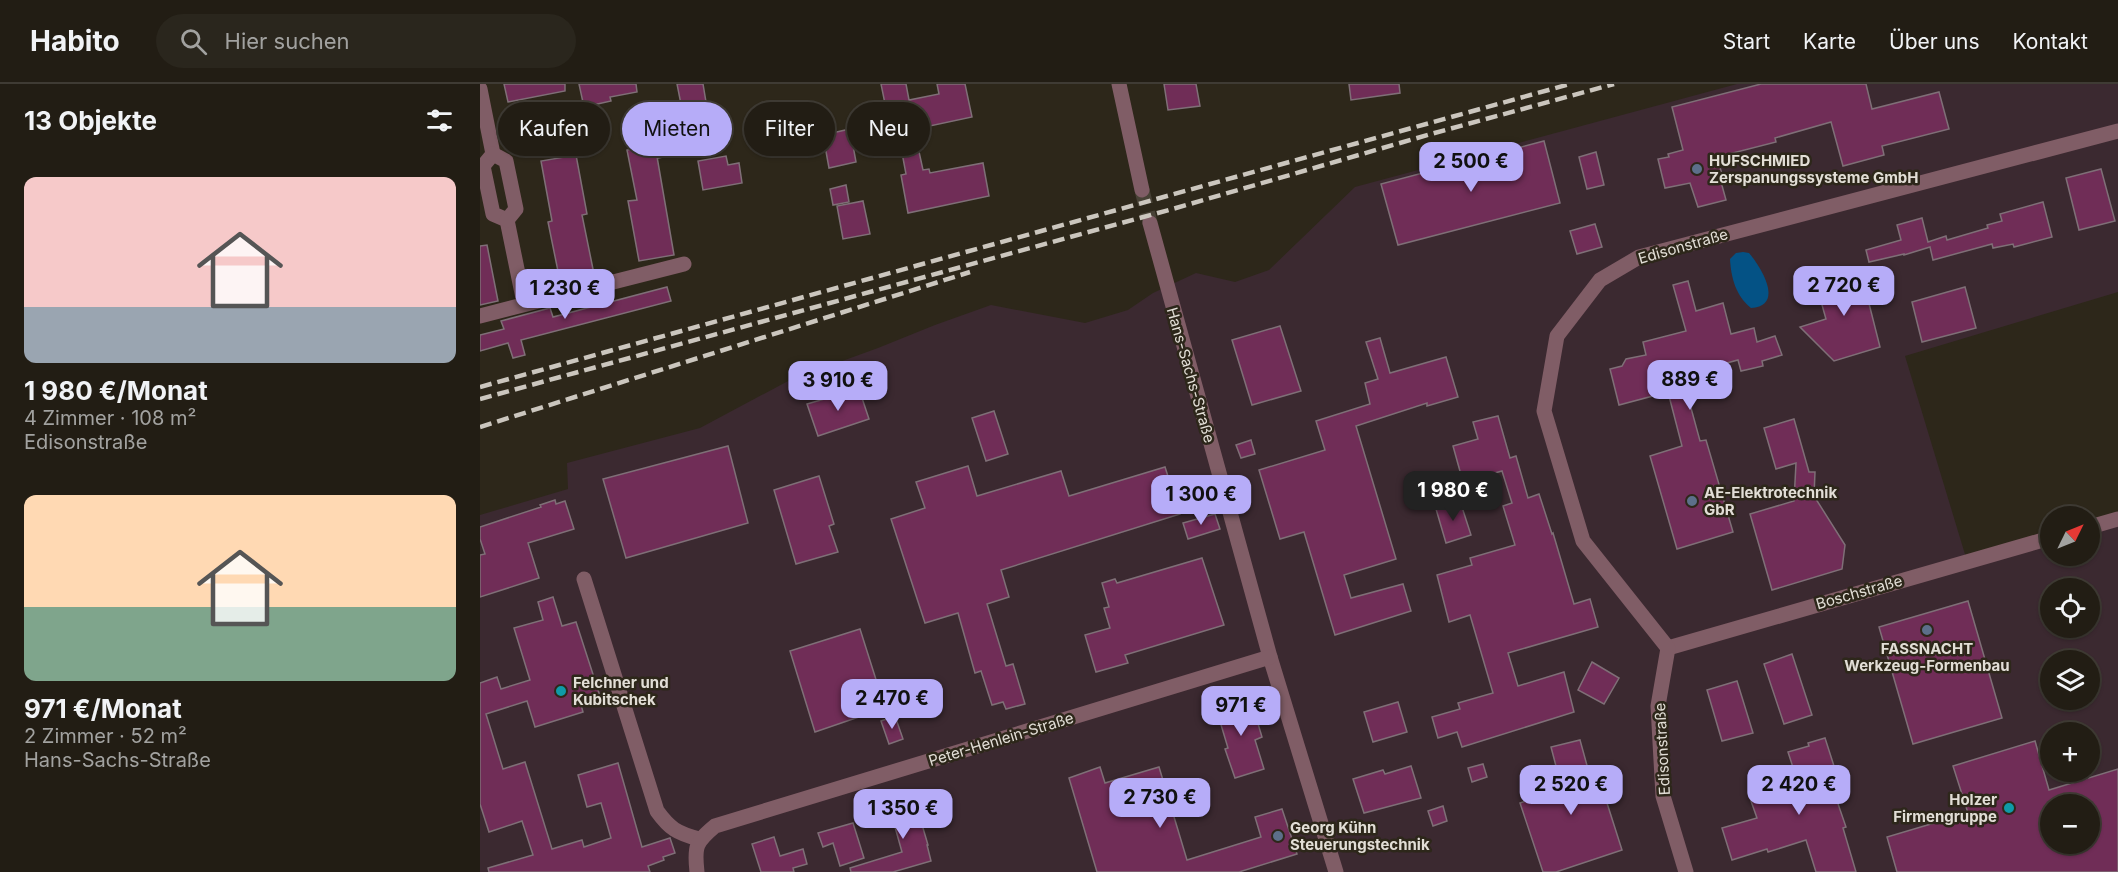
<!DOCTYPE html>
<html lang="de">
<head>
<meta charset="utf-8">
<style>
  :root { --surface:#221d14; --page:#2a261d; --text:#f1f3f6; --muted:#a2a2a0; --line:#3f3b34; --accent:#b6acf8 }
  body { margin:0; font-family:Inter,sans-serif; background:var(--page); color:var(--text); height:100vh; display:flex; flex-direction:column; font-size:22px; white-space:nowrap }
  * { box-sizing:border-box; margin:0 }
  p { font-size:20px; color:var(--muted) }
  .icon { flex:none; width:33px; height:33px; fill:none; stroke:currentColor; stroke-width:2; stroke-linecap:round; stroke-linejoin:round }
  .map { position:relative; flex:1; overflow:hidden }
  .side { display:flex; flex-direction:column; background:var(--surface); width:480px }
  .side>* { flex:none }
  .banner { position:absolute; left:18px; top:18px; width:570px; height:54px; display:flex; gap:12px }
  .needle { width:39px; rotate:47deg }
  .controls { position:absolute; left:1560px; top:422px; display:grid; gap:12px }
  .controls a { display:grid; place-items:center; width:60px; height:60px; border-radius:50%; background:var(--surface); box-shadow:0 2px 4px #0004,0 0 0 2px var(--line); font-size:30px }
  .price { position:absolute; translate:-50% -51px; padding:0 14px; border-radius:12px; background:var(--accent); color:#111; font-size:20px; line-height:39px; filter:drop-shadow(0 2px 3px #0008) }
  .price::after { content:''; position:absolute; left:50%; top:36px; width:18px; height:14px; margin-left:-9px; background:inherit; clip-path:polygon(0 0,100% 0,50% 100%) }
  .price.selected { background:#222; color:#fff }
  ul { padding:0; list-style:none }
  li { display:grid; align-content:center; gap:12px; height:318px; padding:0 24px }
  li span { display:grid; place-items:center; height:186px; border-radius:12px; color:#555 }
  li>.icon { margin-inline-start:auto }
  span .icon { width:108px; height:108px; fill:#fffc; stroke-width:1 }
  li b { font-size:26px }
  h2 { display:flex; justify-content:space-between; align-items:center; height:72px; padding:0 24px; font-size:26px }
  .pill { padding:0 21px; border-radius:27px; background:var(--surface); box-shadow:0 2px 4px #0004,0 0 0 2px var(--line); font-size:21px; line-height:54px }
  .pill.selected { background:var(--accent); color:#111 }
  header { display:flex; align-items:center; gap:36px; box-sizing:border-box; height:84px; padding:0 30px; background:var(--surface); border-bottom:2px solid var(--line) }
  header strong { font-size:28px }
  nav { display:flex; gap:33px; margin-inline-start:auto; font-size:21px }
  .search { width:420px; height:54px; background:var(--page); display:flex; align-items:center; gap:15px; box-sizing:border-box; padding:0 21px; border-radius:33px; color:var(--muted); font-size:22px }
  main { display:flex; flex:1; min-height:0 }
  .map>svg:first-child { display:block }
  .industrial { fill:#3b2930; fill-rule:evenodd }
  .water { fill:#045285 }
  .building { fill:#702d57; stroke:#7f6f77; stroke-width:1.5; fill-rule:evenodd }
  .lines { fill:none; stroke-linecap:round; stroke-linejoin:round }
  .minor-tunnel { stroke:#484236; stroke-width:15; stroke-dasharray:15 8; stroke-linecap:butt }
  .minor { stroke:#805d66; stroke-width:15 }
  .rail { stroke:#cbc6be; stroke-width:4.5; stroke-dasharray:12 6; stroke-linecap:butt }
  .service-dot { fill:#5c6f8a; stroke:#2d271a; stroke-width:2 }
  .culture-dot { fill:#0f9aa8; stroke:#2d271a; stroke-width:2 }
  .labels { text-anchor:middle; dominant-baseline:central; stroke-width:5; stroke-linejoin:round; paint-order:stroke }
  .poi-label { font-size:15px; font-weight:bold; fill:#e2ded6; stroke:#2d271a; text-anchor:start }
  .street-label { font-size:15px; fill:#e2ded6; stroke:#2d271a }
</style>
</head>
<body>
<header>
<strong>Habito</strong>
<div class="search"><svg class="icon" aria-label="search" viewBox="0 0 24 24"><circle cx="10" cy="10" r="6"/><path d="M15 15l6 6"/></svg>Hier suchen</div>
<nav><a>Start</a><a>Karte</a><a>Über uns</a><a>Kontakt</a></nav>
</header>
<main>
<section class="side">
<h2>13 Objekte<svg class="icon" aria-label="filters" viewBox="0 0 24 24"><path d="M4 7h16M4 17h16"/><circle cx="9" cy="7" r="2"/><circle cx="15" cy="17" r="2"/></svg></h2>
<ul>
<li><span style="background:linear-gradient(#f6c9c9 70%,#9aa5b1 0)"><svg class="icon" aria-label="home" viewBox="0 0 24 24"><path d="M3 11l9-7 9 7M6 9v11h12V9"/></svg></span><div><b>1 980 €/Monat</b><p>4 Zimmer · 108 m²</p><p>Edisonstraße</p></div></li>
<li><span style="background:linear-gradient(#ffd9b3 60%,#7fa58c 0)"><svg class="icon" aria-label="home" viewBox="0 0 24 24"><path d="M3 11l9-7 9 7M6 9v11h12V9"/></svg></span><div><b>971 €/Monat</b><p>2 Zimmer · 52 m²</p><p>Hans-Sachs-Straße</p></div></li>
</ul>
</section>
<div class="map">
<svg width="1638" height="788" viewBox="0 0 1638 788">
  <rect width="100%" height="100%" fill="#2d271a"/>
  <path class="industrial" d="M 1257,0 L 1638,0 L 1638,208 L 1425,272 L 1487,477 L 1570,454 L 1570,471 L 1610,471 L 1610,443 L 1638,435 L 1638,788 L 0,788 L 0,431 L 88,405 L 87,379 L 220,344 L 310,296 L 398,264 L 455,241 L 511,221 L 605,239 L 648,226 L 673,209 L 716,189 L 755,198 L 789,186 L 875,103 ZM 1570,504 L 1610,504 L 1610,543 L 1570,543 ZM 1570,576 L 1610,576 L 1610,615 L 1570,615 ZM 1570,648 L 1610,648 L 1610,687 L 1570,687 ZM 1570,720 L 1610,720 L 1610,759 L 1570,759 Z"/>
  <path class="water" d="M 1263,168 L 1269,169 C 1281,183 1305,222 1271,224 C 1256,212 1251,194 1250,175 L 1256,169 Z"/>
  <g class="building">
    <polygon points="24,0 85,0 85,7 28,18"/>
    <polygon points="99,0 156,0 157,8 130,13 131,17 104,23"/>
    <polygon points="197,0 223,0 226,18 216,20 225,64 178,74 169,26 201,20"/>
    <polygon points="401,0 426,0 429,16 459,10 457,0 485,0 492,33 440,44 442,53 436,54 443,86 449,85 450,89 503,79 509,112 428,129 421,91 426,90 420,58 413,59"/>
    <polygon points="684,0 716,0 720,22 688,26"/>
    <polygon points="869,0 919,0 920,9 871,16"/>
    <polygon points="1281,0 1386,0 1392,25 1459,8 1469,45 1402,62 1404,71 1363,82 1351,38 1295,54 1296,58 1237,73 1244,97 1241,98 1246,116 1218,123 1210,99 1185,104 1178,75 1189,73 1188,70 1203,66 1192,23"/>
    <polygon points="370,45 376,78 349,84 343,51"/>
    <polygon points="1064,57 1080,119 918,161 901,100"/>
    <polygon points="175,61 194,171 159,177 148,117 157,116 147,66"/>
    <polygon points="1116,68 1124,101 1107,105 1099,73"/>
    <polygon points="96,71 107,130 102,131 114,190 80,197 68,138 72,137 61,77"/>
    <polygon points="246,72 248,81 259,79 262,99 223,106 218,77"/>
    <polygon points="1621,85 1635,137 1599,146 1586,94"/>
    <polygon points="366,101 369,118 353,121 350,105"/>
    <polygon points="383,117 390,150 363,155 357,122"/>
    <polygon points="1563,118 1572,153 1534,163 1533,160 1513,164 1512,160 1453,176 1450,163 1424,171 1424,170 1389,178 1386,166 1421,156 1417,141 1442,134 1448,158 1466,152 1467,156 1508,144 1507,141 1522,137 1520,130"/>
    <polygon points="1115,140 1122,163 1097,170 1090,147"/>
    <polygon points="7,161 18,217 0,221 0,162"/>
    <polygon points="1380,184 1400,263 1354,277 1320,243 1346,235 1335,196"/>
    <polygon points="1208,197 1216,227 1243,219 1251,250 1274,244 1277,258 1295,252 1302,271 1282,277 1283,282 1261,287 1258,276 1202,291 1220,357 1226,356 1253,448 1197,465 1170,372 1202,362 1188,308 1139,321 1130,285 1142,282 1146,275 1166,271 1163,258 1206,247 1193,201"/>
    <polygon points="187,203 191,217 41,256 45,271 33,274 28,259 0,267 0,251 24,245 21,237 70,224 73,233"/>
    <polygon points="1485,203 1496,244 1442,258 1432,218"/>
    <polygon points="800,242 821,307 772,321 752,256"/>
    <polygon points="900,254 910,289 966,273 978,313 947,322 947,319 876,342 916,475 864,491 871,514 923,500 931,527 855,551 824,448 800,455 779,386 845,366 836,337 890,320 885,299 898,295 886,258"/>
    <polygon points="379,305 389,335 338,352 327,320"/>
    <polygon points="514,327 528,370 506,377 492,334"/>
    <polygon points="1018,332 1030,374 1036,372 1048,414 1059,410 1072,450 1073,449 1094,520 1110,515 1118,543 1028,569 1038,602 1084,588 1094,628 982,663 977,648 958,654 952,633 980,625 978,619 1013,609 990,531 969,538 957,491 992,481 990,474 1035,461 1023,422 1032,419 1022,387 983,398 973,362 998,355 993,338"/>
    <polygon points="1314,335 1329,388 1335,388 1334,412 1365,461 1362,485 1292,506 1270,430 1314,417 1316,379 1296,385 1284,344"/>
    <polygon points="771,356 775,370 761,374 756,361"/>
    <polygon points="248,362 268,439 146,474 123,395"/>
    <polygon points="488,382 497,412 581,387 589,412 685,383 700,430 521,486 529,513 507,520 526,582 533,580 545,620 526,625 523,618 512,621 501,587 495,589 478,529 445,539 411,435 445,424 436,398"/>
    <polygon points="339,392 354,440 349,442 358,468 316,480 294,406"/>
    <polygon points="75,416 76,420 85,417 94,445 48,459 59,494 0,513 0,471 5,470 0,455 0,443 61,423 60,421"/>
    <polygon points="980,417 991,451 966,459 956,425"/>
    <polygon points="735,430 740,445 708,455 703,439"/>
    <polygon points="722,474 744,541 645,571 648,579 616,588 605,551 630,544 624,524 629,523 622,499 635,495 637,499"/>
    <polygon points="73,513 82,542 96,538 121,615 101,621 103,628 55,643 47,617 6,630 23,685 45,678 72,765 102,756 104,763 131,754 121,719 107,723 98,691 138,679 162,763 190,754 195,769 183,773 184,776 168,782 170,788 9,788 8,784 53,771 42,737 9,748 0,720 0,599 17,593 21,605 50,596 34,544 63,536 58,518"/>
    <polygon points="1488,517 1522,634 1433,660 1399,543"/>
    <polygon points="380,545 405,624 335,648 310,567"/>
    <polygon points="1312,570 1332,631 1304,640 1284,580"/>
    <polygon points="1112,578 1139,594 1124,620 1098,606"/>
    <polygon points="1257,597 1273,649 1242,657 1227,606"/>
    <polygon points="770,613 782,653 775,656 784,685 755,694 745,665 748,664 736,624"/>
    <polygon points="918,618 927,648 893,658 884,628"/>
    <polygon points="415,632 423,655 409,660 401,637"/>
    <polygon points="1345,654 1354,682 1346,685 1366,743 1363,744 1376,788 1336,788 1326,756 1288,768 1287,765 1252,776 1242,744 1277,734 1271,717 1319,702 1308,668 1329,662 1328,659"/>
    <polygon points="1100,656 1111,696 1119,694 1142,766 1076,788 1063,788 1040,719 1082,705 1071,663"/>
    <path d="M 1555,657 L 1569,706 L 1638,685 L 1638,788 L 1417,788 L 1407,753 L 1488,729 L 1473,682 ZM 1570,720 L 1610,720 L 1610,759 L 1570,759 Z"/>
    <polygon points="1003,680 1007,693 992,698 988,684"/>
    <polygon points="931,682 941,714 884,729 873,695 903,686 905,690"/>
    <polygon points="620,683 625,699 679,683 707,776 781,753 775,733 802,725 817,770 759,788 617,788 589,694"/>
    <polygon points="433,710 448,761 447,761 451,777 413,788 371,788 370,784 422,768 408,718"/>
    <polygon points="963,722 967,737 953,742 948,727"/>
    <polygon points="373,739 384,774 360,782 353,759 343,763 338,749"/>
    <polygon points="294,753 300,772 323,765 327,780 313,784 314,788 281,788 272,760"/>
  </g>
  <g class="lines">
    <polyline class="minor-tunnel" points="662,106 670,139"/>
    <g class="minor">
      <polyline points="639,0 662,106"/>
      <polyline points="0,5 13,70 3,82 13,130 27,136 44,219"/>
      <polyline points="13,70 26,77 36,125 27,136"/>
      <polyline points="670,139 790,573 856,788"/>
      <polyline points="0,232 204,180"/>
      <polyline points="1610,443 1638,435"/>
      <path d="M 104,495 L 177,727 C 190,745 197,749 219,755"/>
      <polyline points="1188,564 1570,454"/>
      <path d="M 217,788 C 214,762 216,758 235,742 L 790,573"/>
      <polyline points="1206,788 1183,712 1178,622 1188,564 1103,457 1064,327 1077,252 1120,196 1159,173 1638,47"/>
    </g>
    <g class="rail">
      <polyline points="0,303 1090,0"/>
      <polyline points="0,315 696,124 951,50 1134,0"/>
      <polyline points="0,343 490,188"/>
    </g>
  </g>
  <g class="service-dot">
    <circle cx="1217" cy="85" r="6"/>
    <circle cx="1212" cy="417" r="6"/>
    <circle cx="1447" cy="546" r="6"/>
    <circle cx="798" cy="752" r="6"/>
  </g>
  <g class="culture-dot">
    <circle cx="81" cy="607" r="6"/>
    <circle cx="1529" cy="724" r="6"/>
  </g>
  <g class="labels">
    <g class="poi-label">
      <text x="1229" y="76">HUFSCHMIED<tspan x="1229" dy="17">Zerspanungssysteme GmbH</tspan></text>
      <text x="1224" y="408">AE-Elektrotechnik<tspan x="1224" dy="17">GbR</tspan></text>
      <text x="1447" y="564" text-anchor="middle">FASSNACHT<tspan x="1447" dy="17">Werkzeug-Formenbau</tspan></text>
      <text x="93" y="598">Felchner und<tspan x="93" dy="17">Kubitschek</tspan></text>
      <text x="1517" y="715" text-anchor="end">Holzer<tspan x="1517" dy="17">Firmengruppe</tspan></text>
      <text x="810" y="743">Georg Kühn<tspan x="810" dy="17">Steuerungstechnik</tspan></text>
    </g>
    <g class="street-label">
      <text transform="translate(1203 162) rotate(-16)">Edisonstraße</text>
      <text transform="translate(711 291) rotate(74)">Hans-Sachs-Straße</text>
      <text transform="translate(1379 508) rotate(-16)">Boschstraße</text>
      <text transform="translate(521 655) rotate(-17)">Peter-Henlein-Straße</text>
      <text transform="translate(1182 665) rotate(-93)">Edisonstraße</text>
    </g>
  </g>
</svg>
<div class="controls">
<a><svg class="needle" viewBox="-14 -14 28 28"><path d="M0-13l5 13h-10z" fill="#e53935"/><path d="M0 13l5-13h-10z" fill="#a2a2a0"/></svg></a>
<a><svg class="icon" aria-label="locate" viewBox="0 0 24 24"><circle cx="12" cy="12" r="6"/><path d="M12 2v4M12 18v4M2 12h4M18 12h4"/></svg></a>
<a><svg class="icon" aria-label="layers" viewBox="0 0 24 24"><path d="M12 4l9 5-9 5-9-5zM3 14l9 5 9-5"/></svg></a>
<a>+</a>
<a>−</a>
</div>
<b class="price" style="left:991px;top:109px">2 500 €</b>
<b class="price" style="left:1364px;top:233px">2 720 €</b>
<b class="price" style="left:85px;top:236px">1 230 €</b>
<b class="price" style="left:1210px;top:327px">889 €</b>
<b class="price" style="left:358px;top:328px">3 910 €</b>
<b class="price selected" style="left:973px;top:438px">1 980 €</b>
<b class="price" style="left:721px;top:442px">1 300 €</b>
<b class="price" style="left:412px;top:646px">2 470 €</b>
<b class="price" style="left:761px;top:653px">971 €</b>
<b class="price" style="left:1091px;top:732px">2 520 €</b>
<b class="price" style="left:1319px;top:732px">2 420 €</b>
<b class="price" style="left:680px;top:745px">2 730 €</b>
<b class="price" style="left:423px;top:756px">1 350 €</b>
<div class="banner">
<a class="pill">Kaufen</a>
<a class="pill selected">Mieten</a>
<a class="pill">Filter</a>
<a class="pill">Neu</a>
</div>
</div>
</main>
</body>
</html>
